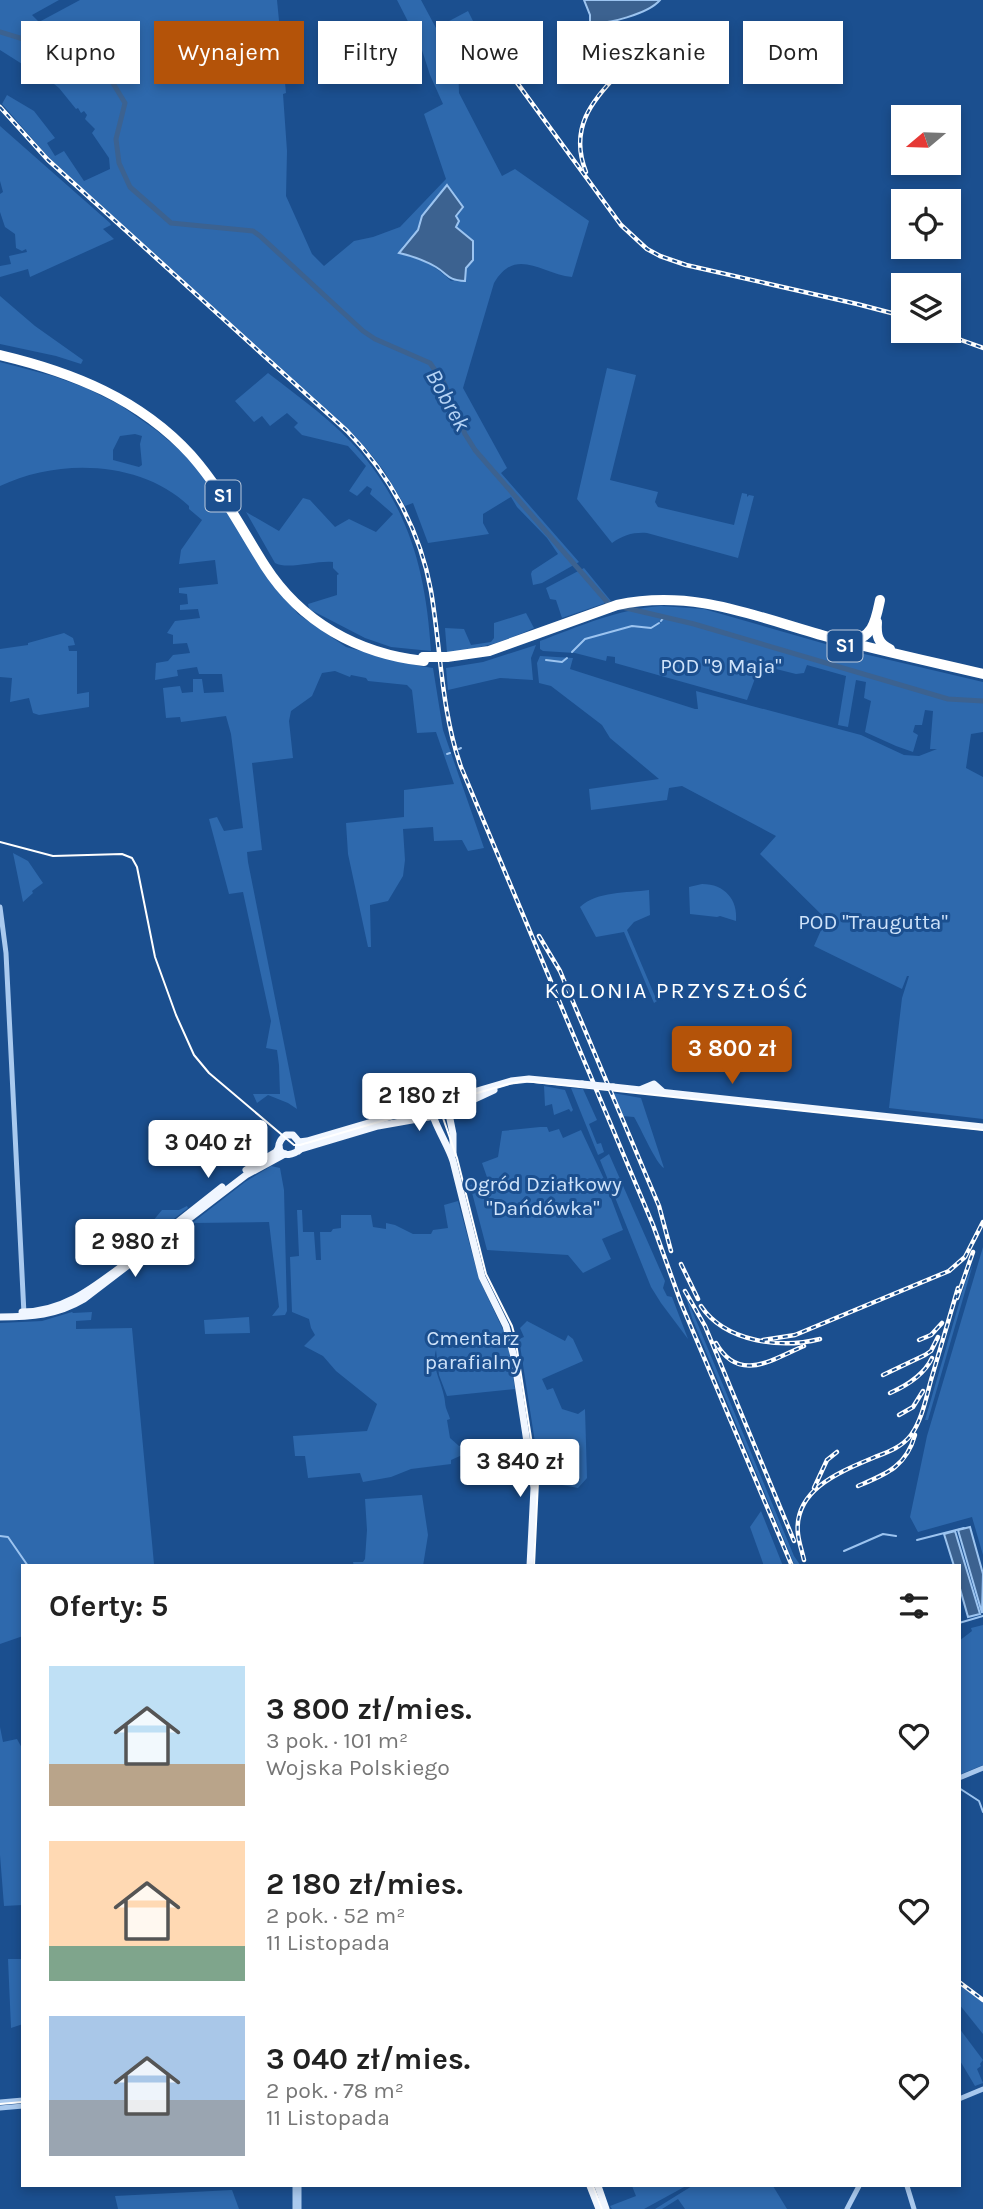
<!DOCTYPE html>
<html lang="pl">
<head>
<meta charset="utf-8">
<style>
  :root { --surface:#fff; --page:#f6f6f6; --text:#222; --muted:#767676; --accent:#b45309 }
  body { margin:0; font-family:Karla,sans-serif; background:var(--page); color:var(--text); height:100vh; display:flex; flex-direction:column; font-size:26px; white-space:nowrap }
  * { box-sizing:border-box; margin:0 }
  p { font-size:23px; color:var(--muted) }
  .icon { flex:none; width:38px; height:38px; fill:none; stroke:currentColor; stroke-width:2; stroke-linecap:round; stroke-linejoin:round }
  .map { position:relative; flex:1; overflow:hidden }
  .sheet { position:absolute; left:21px; top:1564px; width:940px; height:623px; display:flex; flex-direction:column; background:var(--surface); border-radius:0px; box-shadow:0 4px 10px #0003 }
  .sheet>* { flex:none }
  .hud { position:absolute; left:21px; top:21px; width:942px; height:63px; display:flex; gap:14px }
  .needle { width:46px; rotate:251deg }
  .controls { position:absolute; left:891px; top:105px; display:grid; gap:14px }
  .controls a { display:grid; place-items:center; width:70px; height:70px; border-radius:0px; background:var(--surface); box-shadow:0 4px 10px #0003; font-size:35px }
  .price { position:absolute; translate:-50% -60px; padding:0 16px; border-radius:7px; background:#fff; color:#222; font-size:23px; line-height:46px; filter:drop-shadow(0 2px 4px #0008) }
  .price::after { content:''; position:absolute; left:50%; top:42px; width:21px; height:16px; margin-left:-10px; background:inherit; clip-path:polygon(0 0,100% 0,50% 100%) }
  .price.on { background:var(--accent); color:#fff }
  ul { padding:0; list-style:none }
  li { display:flex; align-items:center; gap:21px; height:175px; padding:0 28px }
  li span { display:grid; place-items:center; flex:none; width:196px; height:140px; border-radius:0px; color:#555 }
  li>.icon { margin-inline-start:auto }
  span .icon { width:84px; height:84px; fill:#fffc; stroke-width:1 }
  li b { font-size:30px }
  h2 { display:flex; justify-content:space-between; align-items:center; height:84px; padding:0 28px; font-size:30px }
  .chip { padding:0 24px; border-radius:0px; background:var(--surface); box-shadow:0 4px 10px #0003; font-size:24px; line-height:63px }
  .chip.on { background:var(--accent); color:#fff }
  .map>svg:first-child { display:block }
  .green { fill:#2e69ad; fill-rule:evenodd }
  .water { fill:#3c6290; stroke:#9cc4f0; stroke-width:2 }
  .lines { fill:none; stroke-linecap:round; stroke-linejoin:round }
  .stream { stroke:#9cc4f0; stroke-width:2 }
  .river { stroke:#3c6290; stroke-width:5 }
  .minor { stroke:#a9c9ee; stroke-width:5 }
  .major { stroke:#f0f6ff; stroke-width:7 }
  .highway { stroke:#fff; stroke-width:10 }
  .tram { stroke:#fff; stroke-width:2 }
  .rail-casing { stroke:#fff; stroke-width:4.5 }
  .rail { stroke:#1b4f8f; stroke-width:2; stroke-dasharray:5; stroke-linecap:butt }
  .major-bridge { stroke:#f0f6ff; stroke-width:7 }
  .highway-bridge { stroke:#fff; stroke-width:10 }
  .labels { text-anchor:middle; dominant-baseline:central; stroke-width:6; stroke-linejoin:round; paint-order:stroke }
  .shield { fill:#1b4f8f; stroke:#bbcadd; stroke-width:2 }
  .shield-label { font-size:19px; font-weight:bold; fill:#fff }
  .park-label { font-size:21px; fill:#cfe3fa; stroke:#1b4f8f }
  .water-label { font-size:23px; font-style:italic; fill:#b5d3f5; stroke:#1b4f8f }
  .neighbourhood-label { font-size:23px; letter-spacing:2px; fill:#fff; stroke:#1b4f8f }
</style>
</head>
<body>
<div class="map">
<svg width="983" height="2209" viewBox="0 0 983 2209">
  <rect width="100%" height="100%" fill="#1b4f8f"/>
  <g class="green">
    <path d="M 0,0 L 59,0 L 32,15 L 39,22 L 80,0 L 277,0 L 286,93 L 283,94 L 287,151 L 286,196 L 312,254 L 324,266 L 354,241 L 373,237 L 400,227 L 446,179 L 424,114 L 443,104 L 430,75 L 421,47 L 397,0 L 421,0 L 436,28 L 468,11 L 477,29 L 479,48 L 458,63 L 459,93 L 502,176 L 515,169 L 589,221 L 572,277 C 541,274 516,246 494,283 L 463,388 L 507,468 L 501,473 L 579,562 L 542,583 L 533,585 L 531,574 L 532,571 L 558,554 L 547,538 L 517,507 L 511,497 L 483,514 L 483,523 L 489,534 L 428,543 L 413,503 L 405,506 L 384,471 L 366,448 L 50,159 L 2,104 L 7,95 L 34,111 L 55,138 L 47,143 L 55,156 L 64,151 L 84,181 L 110,169 L 109,158 L 92,133 L 95,129 L 85,119 L 87,115 L 84,111 L 81,113 L 78,108 L 76,109 L 59,88 L 44,76 L 41,76 L 0,50 ZM 447,185 L 462,207 L 456,216 L 456,227 L 466,237 L 466,278 L 451,281 C 436,266 420,257 399,254 L 403,246 L 418,230 L 422,216 Z"/>
    <polygon points="0,126 110,223 111,225 103,229 114,239 30,277 28,269 0,277 0,266 11,264 9,256 27,252 26,249 22,251 16,248 15,234 5,227 0,212 0,194 3,192 0,181"/>
    <polygon points="0,296 35,326 83,360 81,364 56,356 0,344"/>
    <path d="M 0,362 L 53,376 L 86,388 L 120,405 L 156,430 L 181,451 L 205,477 L 229,513 L 260,566 L 298,614 L 346,647 L 420,666 L 433,668 L 443,730 L 484,848 L 468,851 L 462,840 L 434,841 L 433,827 L 403,829 L 405,860 L 403,876 L 388,901 L 370,905 L 371,947 L 368,947 L 348,854 L 346,823 L 404,817 L 404,790 L 454,784 L 436,732 L 417,733 L 412,690 L 407,685 L 368,681 L 366,678 L 351,675 L 350,677 L 335,671 L 322,673 L 312,696 L 291,711 L 289,721 L 293,758 L 252,763 L 262,850 L 247,852 L 248,862 L 297,1109 L 288,1103 L 268,1095 L 257,1103 L 253,1094 L 280,1094 L 279,1065 L 277,1050 L 266,1048 L 271,1021 L 243,892 L 229,894 L 209,819 L 217,817 L 224,831 L 243,828 L 231,734 L 226,716 L 181,722 L 180,717 L 166,718 L 163,688 L 180,686 L 182,693 L 193,692 L 193,679 L 202,679 L 204,693 L 224,692 L 222,674 L 199,674 L 197,667 L 177,670 L 178,676 L 155,680 L 156,663 L 168,661 L 173,655 L 190,653 L 187,643 L 173,644 L 173,635 L 167,633 L 175,621 L 200,618 L 198,609 L 180,610 L 180,605 L 188,604 L 187,594 L 179,593 L 179,588 L 218,584 L 215,560 L 179,564 L 181,550 L 202,520 L 189,509 L 189,506 C 141,460 58,458 0,486 ZM 135,434 L 142,436 L 140,444 L 142,465 L 139,467 L 113,460 L 113,450 L 120,436 Z"/>
    <path d="M 607,368 L 636,375 L 610,480 L 658,492 L 655,502 L 658,507 L 734,525 L 742,493 L 747,494 L 747,497 L 749,495 L 754,496 L 738,558 L 647,533 C 634,532 623,535 612,543 L 577,499 Z"/>
    <path d="M 268,373 C 300,398 335,422 361,453 C 411,513 426,575 431,651 L 391,647 L 365,638 L 309,609 L 308,604 L 337,595 L 337,575 L 339,574 L 333,568 L 333,562 C 317,560 288,570 275,563 L 246,512 L 279,531 L 303,498 L 310,500 L 335,527 L 349,519 L 376,532 L 393,514 L 370,494 L 372,489 L 367,486 L 357,496 L 349,491 L 366,466 L 348,446 L 302,435 L 294,427 L 298,423 L 287,413 L 270,426 L 262,416 L 254,422 L 235,401 Z"/>
    <polygon points="584,568 611,601 562,618 556,600 550,599 546,588"/>
    <path d="M 661,606 L 704,609 L 843,649 L 983,682 L 983,732 L 971,734 L 966,768 L 983,777 L 983,1119 L 889,1108 L 902,998 L 909,976 L 907,976 L 902,989 L 814,946 L 826,919 L 760,854 L 776,836 L 682,786 L 669,788 L 667,800 L 591,810 L 589,789 L 659,779 L 610,738 L 602,725 L 551,686 L 539,683 L 537,663 L 540,656 L 573,658 L 570,669 L 695,709 L 698,709 L 696,691 L 861,735 L 904,755 L 919,756 L 937,749 L 930,749 L 933,711 L 925,710 L 922,725 L 915,725 L 913,732 L 918,735 L 913,752 L 896,746 L 865,732 L 871,701 L 864,698 L 866,682 L 856,680 L 848,727 L 838,725 L 846,676 L 807,665 L 804,673 L 796,674 L 760,665 L 747,700 L 615,663 L 615,657 L 607,656 L 606,661 L 575,653 L 543,651 L 540,649 L 540,641 C 580,626 618,609 661,606 Z"/>
    <path d="M 526,613 L 534,628 C 503,642 480,649 447,653 L 445,628 L 464,629 L 471,645 L 491,642 L 494,638 L 494,623 Z"/>
    <polygon points="64,633 73,638 75,645 68,646 69,651 77,651 77,694 89,692 89,707 39,715 33,713 29,698 10,702 12,678 0,677 0,649 28,645 28,643"/>
    <polygon points="536,645 531,658 533,680 500,678 448,690 446,668 483,662"/>
    <polygon points="13,853 28,861 43,883 32,891 33,893 23,902"/>
    <path d="M 702,884 C 725,884 738,900 736,921 L 720,916 L 717,917 L 690,914 L 689,887 Z"/>
    <path d="M 649,890 L 650,915 L 634,922 L 627,930 L 657,1001 L 654,1003 L 624,932 L 596,937 L 580,907 C 597,891 627,893 649,890 Z"/>
    <polygon points="544,1086 565,1090 573,1110 571,1112 569,1109 554,1115 552,1104 545,1106"/>
    <polygon points="571,1088 583,1089 597,1120 589,1124 597,1144 601,1143 604,1152 598,1155"/>
    <path d="M 613,1093 L 641,1098 L 664,1168 C 656,1164 641,1128 634,1117 L 622,1116 Z"/>
    <polygon points="540,1127 547,1127 549,1132 559,1129 563,1138 581,1130 604,1179 598,1181 599,1186 606,1185 623,1230 602,1239 611,1259 583,1273 568,1255 487,1250 470,1185 488,1180 482,1163 498,1157 502,1131"/>
    <polygon points="609,1154 665,1281 663,1288 667,1296 672,1297 688,1339 661,1303 651,1287 600,1160"/>
    <polygon points="271,1166 280,1168 284,1190 287,1311 285,1315 272,1316 279,1307 269,1222 192,1223 245,1182"/>
    <path d="M 458,1201 L 479,1279 L 507,1338 L 515,1389 L 447,1396 L 439,1375 L 436,1350 C 431,1367 441,1380 444,1396 C 445,1399 445,1405 446,1408 C 447,1411 449,1415 450,1419 L 447,1420 L 450,1438 L 459,1446 L 465,1445 L 469,1447 L 468,1457 L 460,1456 L 451,1460 L 451,1464 L 411,1469 L 391,1477 L 363,1482 L 360,1473 L 308,1478 L 305,1456 L 295,1456 L 293,1436 L 367,1431 L 377,1404 L 336,1371 L 323,1356 L 304,1346 L 315,1335 L 311,1328 L 309,1319 L 292,1312 L 290,1257 L 299,1256 L 297,1210 L 302,1210 L 303,1232 L 314,1232 L 316,1260 L 321,1260 L 320,1232 L 331,1232 L 333,1229 L 341,1228 L 341,1215 L 371,1215 L 373,1227 L 386,1229 L 386,1223 L 395,1225 L 413,1234 L 431,1234 L 433,1230 L 448,1228 L 444,1205 Z"/>
    <polygon points="187,1206 188,1208 139,1246 152,1222 162,1210 179,1210"/>
    <polygon points="180,1232 179,1245 191,1245 190,1261 138,1263"/>
    <polygon points="983,1247 983,1555 972,1517 918,1532 910,1517 927,1436"/>
    <polygon points="973,1264 928,1420 925,1420 965,1283"/>
    <polygon points="684,1291 794,1556 801,1566 795,1566 692,1318"/>
    <polygon points="72,1312 73,1313 92,1312 91,1320 76,1321 76,1329 132,1328 154,1564 141,1566 23,1566 23,1636 0,1644 0,1323 42,1321"/>
    <polygon points="249,1317 250,1333 205,1334 204,1320"/>
    <polygon points="527,1321 565,1341 568,1335 573,1339 583,1361 542,1379 547,1390 553,1388 562,1409 578,1414 585,1409 587,1478 578,1488 541,1481 519,1339 524,1337 520,1328"/>
    <polygon points="422,1495 428,1535 423,1566 354,1566 353,1562 363,1562 365,1559 367,1530 365,1499"/>
    <polygon points="761,1511 783,1566 764,1566 750,1527"/>
    <polygon points="983,1625 983,1765 959,1775 959,1641 972,1631 971,1628"/>
    <polygon points="0,1727 3,1742 17,1739 23,1750 23,1905 4,1906 0,1855"/>
    <polygon points="8,1959 23,1959 23,2024 11,2028"/>
    <polygon points="959,1985 983,2002 983,2034 959,2004"/>
    <polygon points="959,2028 983,2060 980,2064 981,2066 977,2069 983,2083 975,2086 959,2059"/>
    <polygon points="632,2186 686,2186 644,2209 612,2209 610,2206 636,2196"/>
    <polygon points="692,2186 773,2186 787,2209 685,2209 678,2199 662,2209 655,2209"/>
    <polygon points="232,2190 239,2209 118,2209 115,2196"/>
  </g>
  <g class="water">
    <path d="M 584,0 L 660,0 C 649,13 606,26 590,22 L 590,15 Z"/>
    <path d="M 447,185 L 463,207 L 456,216 L 459,221 L 456,227 L 473,241 L 473,260 L 466,268 L 465,281 C 447,280 449,275 436,267 C 424,260 412,256 399,253 L 418,230 L 422,216 Z"/>
    <polygon points="970,1527 983,1574 982,1613 958,1530"/>
    <polygon points="955,1531 980,1614 968,1617 959,1585 959,1566 954,1566 944,1534"/>
  </g>
  <g class="lines">
    <g class="stream">
      <polyline points="661,621 664,617"/>
      <polyline points="572,652 585,639 632,626 651,628 659,623"/>
      <polyline points="546,660 562,662 567,658"/>
      <polyline points="459,749 461,748"/>
      <polyline points="447,754 450,753"/>
      <polyline points="0,1536 8,1537 28,1566"/>
      <polyline points="917,1540 964,1528"/>
      <polyline points="844,1551 883,1534 896,1536"/>
      <polyline points="959,1623 983,1616"/>
      <polyline points="959,1788 979,1801 983,1812"/>
    </g>
    <polyline class="river" points="0,32 46,46 64,38 94,52 125,103 116,139 119,163 130,187 171,223 253,231 260,236 363,331 375,339 430,363 444,383 465,434 475,450 609,604 694,624 948,699 983,701"/>
    <g class="minor">
      <polyline points="0,907 6,953 24,1314"/>
      <polyline points="959,1778 983,1768"/>
      <polyline points="959,2099 983,2089"/>
      <polyline points="0,2102 23,2100"/>
      <polyline points="0,2108 23,2106"/>
      <polyline points="299,2186 299,2209"/>
      <polyline points="907,2186 914,2209"/>
      <polyline points="295,2209 295,2186"/>
      <polyline points="847,2209 859,2186"/>
    </g>
    <g class="major">
      <polyline points="613,1087 983,1127"/>
      <polyline points="642,1089 654,1084 663,1092"/>
      <polyline points="446,1099 453,1134 453,1154"/>
      <path d="M 431,1103 C 430,1119 448,1144 453,1161 L 482,1277 L 506,1326 L 514,1357 L 534,1488 L 530,1566"/>
      <polyline points="299,1142 307,1141 511,1081 529,1079 582,1084"/>
      <path d="M 298,1151 L 299,1142 L 293,1135 L 286,1135 C 270,1147 283,1163 301,1149 L 378,1126 L 440,1115 L 494,1090"/>
      <polyline points="246,1170 276,1152 279,1147"/>
      <polyline points="174,1225 222,1187"/>
      <path d="M 22,1312 C 64,1312 94,1287 126,1263"/>
      <path d="M 0,1317 C 31,1317 57,1315 84,1299 L 246,1175 L 285,1154"/>
      <polyline points="590,2186 599,2209"/>
      <polyline points="598,2186 606,2209"/>
    </g>
    <g class="highway">
      <path d="M 0,355 C 72,372 140,399 191,455 C 221,489 241,528 265,566 C 301,622 358,654 424,661"/>
      <path d="M 877,622 C 876,635 878,644 890,649"/>
      <path d="M 849,640 C 873,640 876,619 880,600"/>
      <path d="M 447,657 L 489,651 L 617,605 C 695,588 758,618 832,638 C 882,651 932,662 983,674"/>
    </g>
    <g class="tram">
      <polyline points="0,842 53,856 122,854 132,858 137,867 155,957 176,1015 194,1055 209,1073 294,1145 300,1145 508,1084 524,1081 983,1130"/>
      <polyline points="423,1109 435,1110 443,1118 457,1158 486,1274 512,1326 515,1337 538,1482 534,1566"/>
      <polyline points="0,2104 23,2102"/>
      <polyline points="593,2186 602,2209"/>
    </g>
    <g class="rail-casing">
      <g id="rail">
        <polyline points="499,58 621,225 647,249 660,256 686,265 857,304 903,316"/>
        <path d="M 0,107 L 48,160 L 347,431 C 390,475 420,530 431,591 C 441,650 441,710 461,767 L 653,1225 L 681,1303 L 792,1566"/>
        <path d="M 586,172 C 569,129 591,101 620,72 C 635,57 649,45 668,36"/>
        <polyline points="928,331 961,340 983,348"/>
        <polyline points="539,936 560,971 659,1206 671,1251"/>
        <polyline points="681,1264 698,1299"/>
        <polyline points="685,1291 705,1326 794,1541"/>
        <polyline points="957,1298 973,1252"/>
        <path d="M 701,1306 C 725,1342 781,1349 820,1339"/>
        <polyline points="763,1340 795,1335 949,1271 965,1257 983,1222"/>
        <polyline points="919,1340 931,1335 942,1323"/>
        <path d="M 716,1343 C 739,1384 773,1359 804,1346"/>
        <polyline points="883,1375 925,1355 931,1351 938,1337"/>
        <path d="M 890,1393 C 908,1385 924,1375 932,1358"/>
        <polyline points="899,1415 913,1407 923,1391"/>
        <path d="M 858,1486 C 886,1474 906,1467 915,1435"/>
        <polyline points="814,1488 827,1460 837,1452"/>
        <path d="M 804,1560 C 802,1551 799,1543 798,1534 C 793,1489 842,1471 875,1457 C 888,1452 902,1447 911,1435 C 922,1420 926,1398 931,1380 C 940,1350 949,1319 958,1288"/>
        <polyline points="959,1982 983,2000"/>
      </g>
    </g>
    <use href="#rail" class="rail"/>
    <polyline class="major-bridge" points="582,1084 613,1087"/>
    <polyline class="highway-bridge" points="423,657 447,657"/>
  </g>
  <g class="labels">
    <g class="shield">
      <rect x="205.5" y="480.5" width="35" height="31" rx="5"/>
      <rect x="827.5" y="630.5" width="35" height="31" rx="5"/>
    </g>
    <g class="shield-label">
      <text x="223" y="496">S1</text>
      <text x="845" y="646">S1</text>
    </g>
    <g class="park-label">
      <text x="721" y="666">POD "9 Maja"</text>
      <text x="873" y="922">POD "Traugutta"</text>
      <text x="543" y="1184">Ogród Działkowy<tspan x="543" dy="24">"Dańdówka"</tspan></text>
      <text x="473" y="1338">Cmentarz<tspan x="473" dy="24">parafialny</tspan></text>
    </g>
    <g class="water-label">
      <text transform="translate(448 400) rotate(61)">Bobrek</text>
    </g>
    <g class="neighbourhood-label">
      <text x="677" y="990">KOLONIA PRZYSZŁOŚĆ</text>
    </g>
  </g>
</svg>
<div class="controls">
<a><svg class="needle" viewBox="-14 -14 28 28"><path d="M0-13l5 13h-10z" fill="#e53935"/><path d="M0 13l5-13h-10z" fill="#767676"/></svg></a>
<a><svg class="icon" aria-label="locate" viewBox="0 0 24 24"><circle cx="12" cy="12" r="6"/><path d="M12 2v4M12 18v4M2 12h4M18 12h4"/></svg></a>
<a><svg class="icon" aria-label="layers" viewBox="0 0 24 24"><path d="M12 4l9 5-9 5-9-5zM3 14l9 5 9-5"/></svg></a>
</div>
<b class="price on" style="left:732px;top:1086px">3 800 zł</b>
<b class="price" style="left:419px;top:1133px">2 180 zł</b>
<b class="price" style="left:208px;top:1180px">3 040 zł</b>
<b class="price" style="left:135px;top:1279px">2 980 zł</b>
<b class="price" style="left:520px;top:1499px">3 840 zł</b>
<div class="hud">
<a class="chip">Kupno</a>
<a class="chip on">Wynajem</a>
<a class="chip">Filtry</a>
<a class="chip">Nowe</a>
<a class="chip">Mieszkanie</a>
<a class="chip">Dom</a>
</div>
<section class="sheet">
<h2>Oferty: 5<svg class="icon" aria-label="filters" viewBox="0 0 24 24"><path d="M4 7h16M4 17h16"/><circle cx="9" cy="7" r="2"/><circle cx="15" cy="17" r="2"/></svg></h2>
<ul>
<li><span style="background:linear-gradient(#bfe0f5 70%,#b9a48a 0)"><svg class="icon" aria-label="home" viewBox="0 0 24 24"><path d="M3 11l9-7 9 7M6 9v11h12V9"/></svg></span><div><b>3 800 zł/mies.</b><p>3 pok. · 101 m²</p><p>Wojska Polskiego</p></div><svg class="icon" aria-label="heart" viewBox="0 0 24 24"><path d="M12 20l-8-8c-3-5 5-10 8-4 3-6 11-1 8 4z"/></svg></li>
<li><span style="background:linear-gradient(#ffd9b3 75%,#7fa58c 0)"><svg class="icon" aria-label="home" viewBox="0 0 24 24"><path d="M3 11l9-7 9 7M6 9v11h12V9"/></svg></span><div><b>2 180 zł/mies.</b><p>2 pok. · 52 m²</p><p>11 Listopada</p></div><svg class="icon" aria-label="heart" viewBox="0 0 24 24"><path d="M12 20l-8-8c-3-5 5-10 8-4 3-6 11-1 8 4z"/></svg></li>
<li><span style="background:linear-gradient(#a9c7e8 60%,#9aa5b1 0)"><svg class="icon" aria-label="home" viewBox="0 0 24 24"><path d="M3 11l9-7 9 7M6 9v11h12V9"/></svg></span><div><b>3 040 zł/mies.</b><p>2 pok. · 78 m²</p><p>11 Listopada</p></div><svg class="icon" aria-label="heart" viewBox="0 0 24 24"><path d="M12 20l-8-8c-3-5 5-10 8-4 3-6 11-1 8 4z"/></svg></li>
</ul>
</section>
</div>
</body>
</html>
